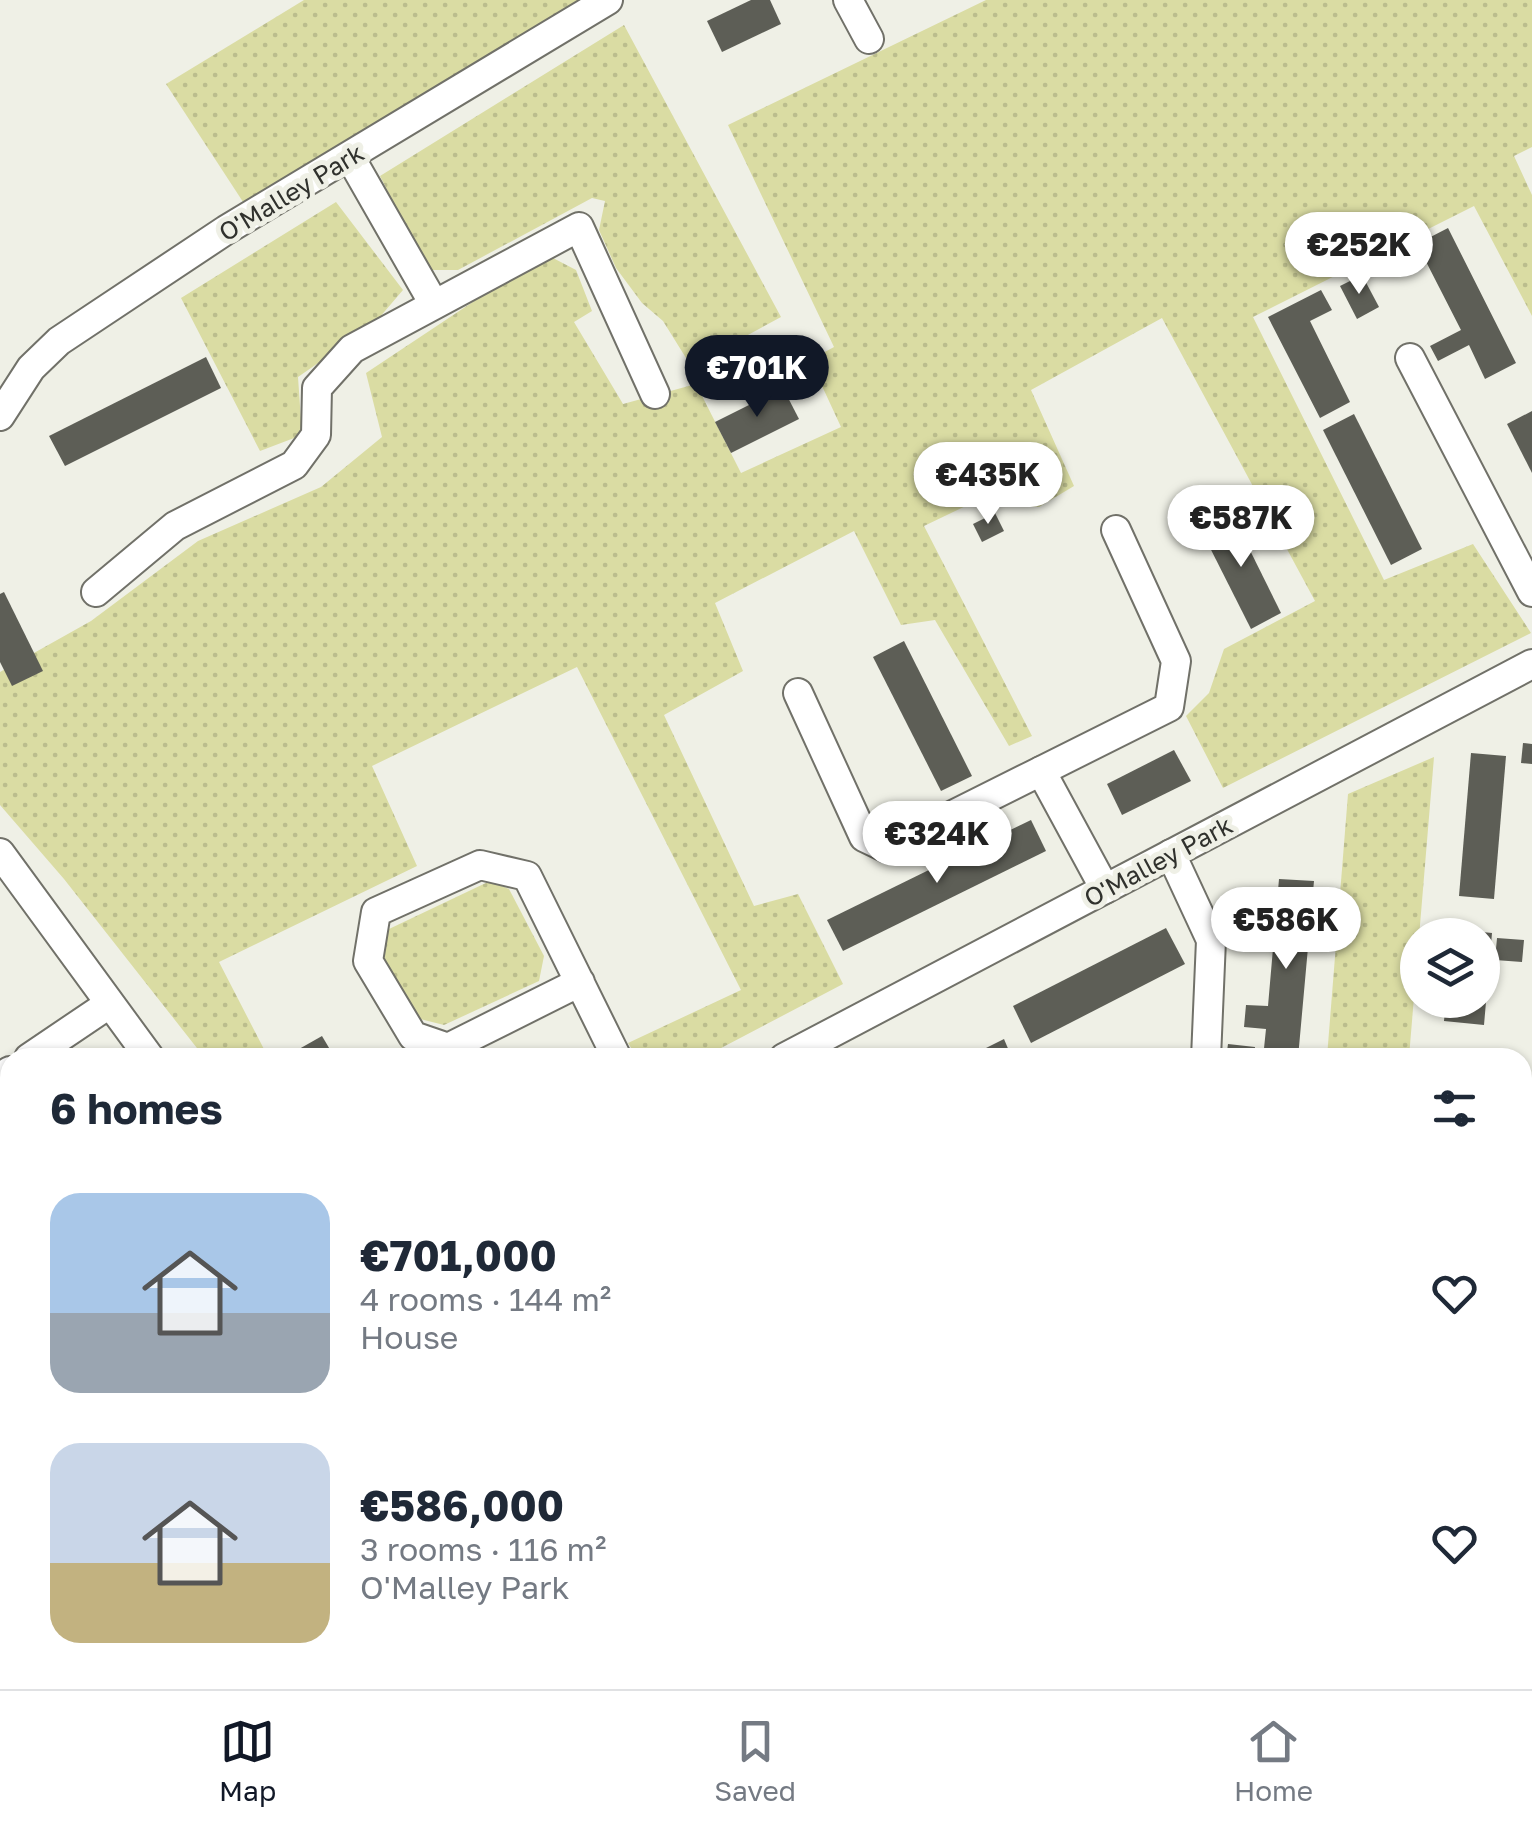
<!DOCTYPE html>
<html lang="en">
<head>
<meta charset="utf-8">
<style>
  :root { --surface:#fff; --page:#f6f6f7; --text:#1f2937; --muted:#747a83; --line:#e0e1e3; --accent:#111827 }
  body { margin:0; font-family:"Golos Text",sans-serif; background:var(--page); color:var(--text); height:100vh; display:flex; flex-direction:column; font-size:38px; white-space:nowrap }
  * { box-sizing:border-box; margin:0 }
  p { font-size:32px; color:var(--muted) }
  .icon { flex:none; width:55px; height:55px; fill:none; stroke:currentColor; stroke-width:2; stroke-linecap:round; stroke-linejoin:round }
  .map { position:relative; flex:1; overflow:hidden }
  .details { position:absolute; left:0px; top:1048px; width:1532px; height:642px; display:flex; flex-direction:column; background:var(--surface); border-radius:30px 30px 0 0; box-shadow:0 2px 8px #0004 }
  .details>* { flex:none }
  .controls { position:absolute; left:1400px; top:918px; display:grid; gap:20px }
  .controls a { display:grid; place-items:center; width:100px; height:100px; border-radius:50%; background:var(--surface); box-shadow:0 2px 8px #0004; font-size:50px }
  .price { position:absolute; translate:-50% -85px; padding:0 22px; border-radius:35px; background:#fff; color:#222; font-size:32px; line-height:65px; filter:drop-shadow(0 2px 5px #0008) }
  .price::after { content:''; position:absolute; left:50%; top:60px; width:30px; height:22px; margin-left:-15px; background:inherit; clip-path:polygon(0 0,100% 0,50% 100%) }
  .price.selected { background:var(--accent); color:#fff }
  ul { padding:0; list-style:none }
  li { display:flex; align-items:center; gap:30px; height:250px; padding:0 50px }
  li span { display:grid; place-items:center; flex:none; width:280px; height:200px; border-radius:30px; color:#555 }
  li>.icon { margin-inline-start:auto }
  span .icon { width:120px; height:120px; fill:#fffc; stroke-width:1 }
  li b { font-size:42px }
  h2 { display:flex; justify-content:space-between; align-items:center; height:120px; padding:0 50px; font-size:42px }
  .tabs { display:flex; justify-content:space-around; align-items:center; height:140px; border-top:2px solid var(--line); background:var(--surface); font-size:28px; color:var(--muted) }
  .tabs a { display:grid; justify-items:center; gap:5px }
  .tabs .selected { color:var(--accent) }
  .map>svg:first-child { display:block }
  .grass { fill:url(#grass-dots) }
  .building { fill:#5d5e56 }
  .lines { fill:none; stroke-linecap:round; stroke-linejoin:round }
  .street-casing { stroke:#717169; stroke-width:32 }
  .street { stroke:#fff; stroke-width:28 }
  .labels { text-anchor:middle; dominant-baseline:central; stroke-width:10; stroke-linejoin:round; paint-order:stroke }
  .street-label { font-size:25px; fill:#30312d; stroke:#eff0e6 }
</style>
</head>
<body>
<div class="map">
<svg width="1532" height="1689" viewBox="0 0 1532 1689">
  <defs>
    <pattern id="grass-dots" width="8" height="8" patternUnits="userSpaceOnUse" patternTransform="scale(2.5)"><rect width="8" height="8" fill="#dadca3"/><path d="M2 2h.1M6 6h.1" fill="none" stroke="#bbbd8d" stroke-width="1.8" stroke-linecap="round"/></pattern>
  </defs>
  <rect width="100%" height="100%" fill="#eff0e6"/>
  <g class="grass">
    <polygon points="304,0 582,0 247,208 166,84"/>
    <polygon points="986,0 1532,0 1532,147 1514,156 1532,195 1532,316 1474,206 1253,317 1384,580 1473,544 1531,633 1223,788 1186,716 1209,693 1224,649 1315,601 1162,318 1031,390 1074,486 1039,507 974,502 924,526 1032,736 1009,746 935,620 901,625 854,531 715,603 743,671 664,715 754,906 798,894 843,984 704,1057 637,1057 628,1043 741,990 577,667 372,766 417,866 219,962 268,1057 204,1057 64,879 0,805 0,672 91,621 198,541 321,487 382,437 366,373 530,264 553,258 576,270 592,311 574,322 623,404 696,384 741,473 841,427 810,360 834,347 728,125"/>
    <polygon points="624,25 781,317 691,366 663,321 642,303 616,268 599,230 605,201 592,198 458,270 428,270 380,176"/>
    <polygon points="336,202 403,290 373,325 298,377 302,435 260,451 181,298"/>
    <polygon points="1434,757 1409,1057 1327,1057 1348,794"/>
    <polygon points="490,881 509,889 544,956 539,981 444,1025 416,1018 380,955 389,929"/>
    <polygon points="1532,1145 1532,1270 1523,1274 1523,1150"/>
    <polygon points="138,1680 413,1680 396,1689 143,1689"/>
    <polygon points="474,1680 701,1680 683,1689 479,1689"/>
  </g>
  <g class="building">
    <polygon points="751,0 770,0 781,24 722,52 707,21"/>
    <polygon points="1448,228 1516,363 1485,379 1469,345 1438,361 1430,346 1461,330 1417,244"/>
    <polygon points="1362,275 1379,307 1357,319 1340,286"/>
    <polygon points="1321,290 1332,310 1310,321 1350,402 1320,418 1268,317"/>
    <polygon points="206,357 221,388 65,466 49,436"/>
    <polygon points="783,388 799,419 731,453 715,422"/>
    <polygon points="1532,411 1532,473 1507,424"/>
    <polygon points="1354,414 1422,549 1391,565 1323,430"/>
    <polygon points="1231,512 1281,613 1251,629 1200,528"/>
    <polygon points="995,513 1004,531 982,542 973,524"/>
    <polygon points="4,592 43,671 12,686 0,662 0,594"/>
    <polygon points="904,641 972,776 941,791 873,657"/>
    <polygon points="1523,743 1532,744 1532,764 1521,763"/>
    <polygon points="1174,750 1191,781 1122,815 1107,784"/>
    <polygon points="1471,753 1506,756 1494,899 1459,896"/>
    <polygon points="1031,820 1046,851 843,951 827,920"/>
    <polygon points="1279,879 1314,881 1298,1058 1263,1058 1266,1029 1244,1027 1246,1005 1268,1006"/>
    <polygon points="1166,928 1185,964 1031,1043 1013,1006"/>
    <polygon points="1452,929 1492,933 1484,1025 1444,1021 1446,1000 1482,1000 1482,935 1451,935"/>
    <polygon points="1497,938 1524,940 1522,962 1495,960"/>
    <polygon points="322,1036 335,1058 295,1058 292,1053"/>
    <polygon points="1004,1039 1012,1058 980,1058 978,1052"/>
    <polygon points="1228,1044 1255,1047 1254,1058 1226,1058"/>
    <polygon points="1532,1371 1532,1423 1522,1405 1522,1376"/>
    <polygon points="1522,1491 1532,1510 1532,1561 1522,1566"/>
    <polygon points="723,1680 770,1680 753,1689 705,1689"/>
    <polygon points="1175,1680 1361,1680 1343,1689 1157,1689"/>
  </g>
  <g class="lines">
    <g class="street-casing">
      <g id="street">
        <polyline points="848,0 869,39"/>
        <polyline points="350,157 434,304"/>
        <polyline points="1410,358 1532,592"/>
        <polyline points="0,416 31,368 59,341 226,230 608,0"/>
        <polyline points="96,592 175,526 294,465 316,435 317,388 352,349 579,227 655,394"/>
        <polyline points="798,693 864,837 887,848 1169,707 1176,661 1116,530"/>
        <polyline points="1041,771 1105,889"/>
        <polyline points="0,853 150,1058"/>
        <polyline points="1171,854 1211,940 1206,1058"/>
        <polyline points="580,982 448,1048 413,1036 368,961 376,912 480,865 527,876 617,1058"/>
        <polyline points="29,1058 109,1004"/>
        <polyline points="784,1058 1532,664"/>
        <polyline points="0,1077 10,1071"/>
        <polyline points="0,1157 10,1176"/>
      </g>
    </g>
    <use href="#street" class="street"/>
  </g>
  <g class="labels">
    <g class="street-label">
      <text transform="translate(291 192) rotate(-31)">O'Malley Park</text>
      <text transform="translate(1158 861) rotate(-28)">O'Malley Park</text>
    </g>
  </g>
</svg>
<div class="controls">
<a><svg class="icon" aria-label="layers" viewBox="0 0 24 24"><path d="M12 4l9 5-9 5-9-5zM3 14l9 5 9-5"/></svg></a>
</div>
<b class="price" style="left:1359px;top:297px">€252K</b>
<b class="price selected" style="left:757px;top:420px">€701K</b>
<b class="price" style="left:988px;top:527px">€435K</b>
<b class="price" style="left:1241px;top:570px">€587K</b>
<b class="price" style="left:937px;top:886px">€324K</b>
<b class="price" style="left:1286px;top:972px">€586K</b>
<section class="details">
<h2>6 homes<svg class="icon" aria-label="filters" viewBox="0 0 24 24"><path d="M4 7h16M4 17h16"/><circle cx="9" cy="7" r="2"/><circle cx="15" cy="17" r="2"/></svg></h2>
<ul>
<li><span style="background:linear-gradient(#a9c7e8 60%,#9aa5b1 0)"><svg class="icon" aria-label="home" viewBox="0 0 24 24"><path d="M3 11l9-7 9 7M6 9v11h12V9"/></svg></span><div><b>€701,000</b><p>4 rooms · 144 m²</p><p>House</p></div><svg class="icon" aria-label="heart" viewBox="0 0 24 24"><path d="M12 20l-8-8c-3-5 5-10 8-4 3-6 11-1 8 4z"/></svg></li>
<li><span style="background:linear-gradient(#c9d6e8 60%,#c2b280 0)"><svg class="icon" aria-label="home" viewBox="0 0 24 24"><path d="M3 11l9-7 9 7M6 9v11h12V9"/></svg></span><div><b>€586,000</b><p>3 rooms · 116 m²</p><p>O'Malley Park</p></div><svg class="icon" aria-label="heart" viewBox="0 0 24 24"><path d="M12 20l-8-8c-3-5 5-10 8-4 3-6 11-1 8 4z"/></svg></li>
</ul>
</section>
</div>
<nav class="tabs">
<a class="selected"><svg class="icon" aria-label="map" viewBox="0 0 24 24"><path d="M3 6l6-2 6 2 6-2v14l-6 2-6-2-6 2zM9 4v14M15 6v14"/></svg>Map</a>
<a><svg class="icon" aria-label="saved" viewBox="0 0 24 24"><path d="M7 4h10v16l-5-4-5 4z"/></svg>Saved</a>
<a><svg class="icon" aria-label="home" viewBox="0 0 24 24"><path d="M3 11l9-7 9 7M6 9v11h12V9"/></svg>Home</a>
</nav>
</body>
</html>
